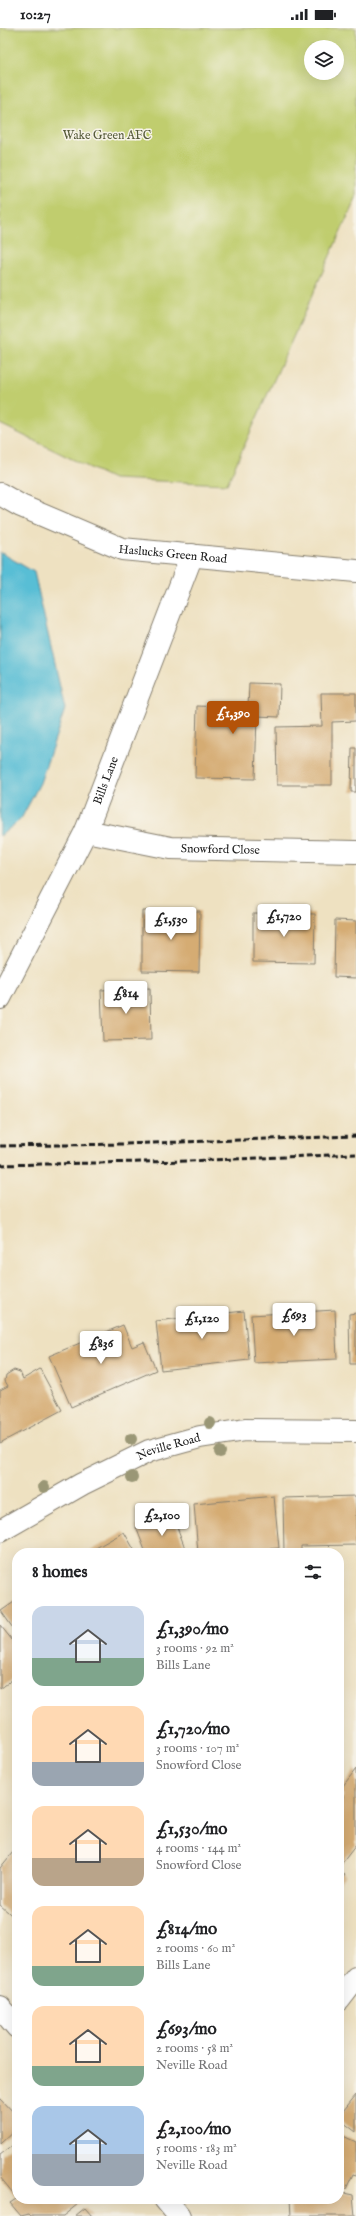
<!DOCTYPE html>
<html lang="en">
<head>
<meta charset="utf-8">
<style>
  :root { --surface:#fff; --page:#f6f6f6; --text:#202124; --muted:#757577; --accent:#b45309 }
  body { margin:0; font-family:"IM FELL English",serif; background:var(--page); color:var(--text); height:100vh; display:flex; flex-direction:column; font-size:15px; white-space:nowrap }
  * { box-sizing:border-box; margin:0 }
  p { font-size:13px; color:var(--muted) }
  .icon { flex:none; width:22px; height:22px; fill:none; stroke:currentColor; stroke-width:2; stroke-linecap:round; stroke-linejoin:round }
  .map { position:relative; flex:1; overflow:hidden }
  .side { position:absolute; left:12px; top:1520px; width:332px; height:656px; display:flex; flex-direction:column; background:var(--surface); border-radius:16px; box-shadow:0 4px 16px #0002 }
  .side>* { flex:none }
  .controls { position:absolute; left:304px; top:12px; display:grid; gap:8px }
  .controls a { display:grid; place-items:center; width:40px; height:40px; border-radius:50%; background:var(--surface); box-shadow:0 4px 16px #0002; font-size:20px }
  .price { position:absolute; translate:-50% -34px; padding:0 9px; border-radius:4px; background:#fff; color:#222; font-size:13px; line-height:26px; filter:drop-shadow(0 1px 2px #0008) }
  .price::after { content:''; position:absolute; left:50%; top:24px; width:12px; height:9px; margin-left:-6px; background:inherit; clip-path:polygon(0 0,100% 0,50% 100%) }
  .price.current { background:var(--accent); color:#fff }
  ul { padding:0; list-style:none }
  li { display:flex; align-items:center; gap:12px; height:100px; padding:0 20px }
  li span { display:grid; place-items:center; flex:none; width:112px; height:80px; border-radius:12px; color:#555 }
  li>.icon { margin-inline-start:auto }
  span .icon { width:48px; height:48px; fill:#fffc; stroke-width:1 }
  li b { font-size:17px }
  h2 { display:flex; justify-content:space-between; align-items:center; height:48px; padding:0 20px; font-size:17px }
  .status { display:flex; justify-content:space-between; align-items:center; height:28px; padding:0 20px; background:var(--surface); direction:ltr }
  .status svg { height:11px; fill:currentColor }
  .map>svg:first-child { display:block }
  .green { fill:#c0cd6e; stroke:#6e7445; fill-rule:evenodd }
  .water { fill:#58bed5; stroke:#3a6d78 }
  .building { fill:#d5ac73 }
  .lines { fill:none; stroke-linecap:round; stroke-linejoin:round }
  .minor-casing { stroke:#857e6e; stroke-width:24 }
  .tertiary-casing { stroke:#857e6e; stroke-width:24 }
  .minor { stroke:#fff; stroke-width:22 }
  .tertiary { stroke:#fff; stroke-width:22 }
  .rail { stroke:#1c1c1c; stroke-width:3; stroke-dasharray:6 3; stroke-linecap:butt }
  .tree { fill:#9a9776 }
  .labels { text-anchor:middle; dominant-baseline:central; stroke-width:3; stroke-linejoin:round; paint-order:stroke }
  .park-label { font-size:12px; fill:#555a39; stroke:#f7f3e8 }
  .street-label { font-size:12px; fill:#1c1c1c; stroke:#f7f3e8 }
</style>
</head>
<body>
<div class="status"><b>10:27</b><svg viewBox="0 0 49 12"><path d="M0 12V9h3v3zM5 12V6h3v6zM10 12V3h3v9zM15 12V0h3v12zM26 1h20v11H26zM47 4h2v5h-2z"/></svg></div>
<div class="map">
<svg width="356" height="2188" viewBox="0 0 356 2188">
  <rect width="100%" height="100%" fill="#f7f3e8"/>
  <filter id="ink" filterUnits="userSpaceOnUse"><feTurbulence type="fractalNoise" baseFrequency=".025" numOctaves="2"/><feDisplacementMap in="SourceGraphic" scale="8" xChannelSelector="R" yChannelSelector="G"/><feConvolveMatrix kernelMatrix="1 2 1 2 8 2 1 2 1" color-interpolation-filters="sRGB"/></filter>
  <filter id="wash" filterUnits="userSpaceOnUse"><feTurbulence type="fractalNoise" baseFrequency=".012" numOctaves="4" result="noise"/><feDisplacementMap in="SourceGraphic" scale="16" xChannelSelector="R" yChannelSelector="G"/><feGaussianBlur stdDeviation="0.9" result="paint"/><feColorMatrix in="noise" values="0 0 0 0 0 0 0 0 0 0 0 0 0 0 0 0 0 1.4 0 .05"/><feComposite in="paint" operator="in"/></filter>
  <g filter="url(#wash)">
    <rect width="100%" height="100%" fill="#eee1c1"/>
    <path class="green" d="M 0,0 L 356,0 L 356,170 L 227,456 L 113,451 L 0,396 ZM 311,19 L 337,19 L 337,45 L 311,45 Z"/>
    <polygon class="water" points="0,524 34,544 65,681 40,755 21,791 0,808"/>
    <g id="blocks">
      <g class="building">
        <polygon points="249,655 280,656 279,689 257,688 255,751 195,750 197,678 248,680"/>
        <polygon points="321,665 356,665 356,693 332,694 332,757 277,757 276,699 322,698"/>
        <polygon points="352,720 356,720 356,764 351,764"/>
        <polygon points="142,883 200,883 199,944 142,943"/>
        <polygon points="253,885 315,886 314,935 253,934"/>
        <polygon points="335,892 356,893 356,950 334,949"/>
        <polygon points="150,960 151,1012 103,1013 101,962"/>
        <polygon points="335,1282 337,1331 254,1335 251,1287"/>
        <polygon points="244,1283 249,1332 161,1342 156,1293"/>
        <polygon points="356,1285 356,1336 350,1336 349,1286"/>
        <polygon points="123,1297 132,1319 144,1314 156,1342 71,1379 49,1328"/>
        <polygon points="40,1341 62,1382 0,1415 0,1362 8,1358 5,1353 6,1347 14,1342 20,1344 23,1351"/>
        <polygon points="274,1468 279,1520 228,1525 198,1525 194,1476"/>
        <polygon points="356,1468 356,1517 301,1518 301,1525 284,1525 283,1470"/>
        <polygon points="172,1486 187,1525 146,1525 136,1499"/>
        <polygon points="124,1504 136,1525 87,1525"/>
        <polygon points="17,1572 17,1606 1,1583"/>
        <polygon points="0,1597 17,1618 17,1648 0,1661"/>
        <polygon points="356,1741 356,1817 339,1839 339,1775 344,1768 339,1763"/>
        <polygon points="13,1824 17,1827 17,1892 0,1877 0,1840"/>
        <polygon points="339,1843 345,1847 339,1855"/>
        <polygon points="356,2067 356,2104 339,2091 339,2088"/>
        <polygon points="0,2070 17,2088 17,2099 0,2115"/>
        <polygon points="339,2106 356,2114 356,2147 353,2146 346,2161 339,2158"/>
        <polygon points="17,2114 17,2170 0,2149 0,2127"/>
        <polygon points="339,2164 353,2167 355,2188 291,2188 290,2171 339,2171"/>
        <polygon points="16,2171 81,2171 83,2172 63,2188 31,2188 29,2186 21,2188 10,2175"/>
        <polygon points="85,2180 92,2188 75,2188"/>
      </g>
    </g>
  </g>
  <g filter="url(#ink)">
    <use href="#blocks" fill-opacity="0" stroke="#857e6e" stroke-width="1"/>
    <g class="lines">
      <g class="minor-casing">
        <g id="minor">
          <path id="s1" d="M 86,803 L 171,820 L 356,824"/>
          <path id="s2" d="M 0,1503 L 82,1456 L 149,1423 L 200,1409 L 245,1402 L 356,1403"/>
          <polyline points="339,1972 356,1950"/>
          <polyline points="0,1979 17,1999"/>
          <polyline points="165,2171 179,2188"/>
        </g>
      </g>
      <g class="tertiary-casing">
        <g id="tertiary">
          <path id="s3" d="M 0,466 L 21,478 L 122,521 L 356,543"/>
          <path id="s4" d="M 0,970 L 86,803 L 192,527"/>
        </g>
      </g>
      <use href="#minor" class="minor"/>
      <use href="#tertiary" class="tertiary"/>
      <g class="rail">
        <polyline points="0,1118 123,1116 356,1108"/>
        <polyline points="0,1137 189,1133 356,1126"/>
      </g>
    </g>
    <g class="tree">
      <circle cx="210" cy="1395" r="6"/>
      <circle cx="131" cy="1411" r="6"/>
      <circle cx="220" cy="1424" r="6"/>
      <circle cx="132" cy="1449" r="6"/>
      <circle cx="44" cy="1459" r="6"/>
    </g>
  </g>
  <g class="labels">
    <g class="park-label">
      <text x="107" y="107">Wake Green AFC</text>
    </g>
    <g class="street-label">
      <text stroke="none"><textPath href="#s3" startOffset="185">Haslucks Green Road</textPath></text>
      <text stroke="none"><textPath href="#s4" startOffset="242">Bills Lane</textPath></text>
      <text stroke="none"><textPath href="#s1" startOffset="136">Snowford Close</textPath></text>
      <text stroke="none"><textPath href="#s2" startOffset="189">Neville Road</textPath></text>
    </g>
  </g>
</svg>
<div class="controls">
<a><svg class="icon" aria-label="layers" viewBox="0 0 24 24"><path d="M12 4l9 5-9 5-9-5zM3 14l9 5 9-5"/></svg></a>
</div>
<b class="price current" style="left:233px;top:707px">£1,390</b>
<b class="price" style="left:284px;top:910px">£1,720</b>
<b class="price" style="left:171px;top:913px">£1,530</b>
<b class="price" style="left:126px;top:987px">£814</b>
<b class="price" style="left:294px;top:1309px">£693</b>
<b class="price" style="left:202px;top:1312px">£1,120</b>
<b class="price" style="left:101px;top:1337px">£836</b>
<b class="price" style="left:162px;top:1509px">£2,100</b>
<section class="side">
<h2>8 homes<svg class="icon" aria-label="filters" viewBox="0 0 24 24"><path d="M4 7h16M4 17h16"/><circle cx="9" cy="7" r="2"/><circle cx="15" cy="17" r="2"/></svg></h2>
<ul>
<li><span style="background:linear-gradient(#c9d6e8 65%,#7fa58c 0)"><svg class="icon" aria-label="home" viewBox="0 0 24 24"><path d="M3 11l9-7 9 7M6 9v11h12V9"/></svg></span><div><b>£1,390/mo</b><p>3 rooms · 92 m²</p><p>Bills Lane</p></div></li>
<li><span style="background:linear-gradient(#ffd9b3 70%,#9aa5b1 0)"><svg class="icon" aria-label="home" viewBox="0 0 24 24"><path d="M3 11l9-7 9 7M6 9v11h12V9"/></svg></span><div><b>£1,720/mo</b><p>3 rooms · 107 m²</p><p>Snowford Close</p></div></li>
<li><span style="background:linear-gradient(#ffd9b3 65%,#b9a48a 0)"><svg class="icon" aria-label="home" viewBox="0 0 24 24"><path d="M3 11l9-7 9 7M6 9v11h12V9"/></svg></span><div><b>£1,530/mo</b><p>4 rooms · 144 m²</p><p>Snowford Close</p></div></li>
<li><span style="background:linear-gradient(#ffd9b3 75%,#7fa58c 0)"><svg class="icon" aria-label="home" viewBox="0 0 24 24"><path d="M3 11l9-7 9 7M6 9v11h12V9"/></svg></span><div><b>£814/mo</b><p>2 rooms · 60 m²</p><p>Bills Lane</p></div></li>
<li><span style="background:linear-gradient(#ffd9b3 75%,#7fa58c 0)"><svg class="icon" aria-label="home" viewBox="0 0 24 24"><path d="M3 11l9-7 9 7M6 9v11h12V9"/></svg></span><div><b>£693/mo</b><p>2 rooms · 58 m²</p><p>Neville Road</p></div></li>
<li><span style="background:linear-gradient(#a9c7e8 60%,#9aa5b1 0)"><svg class="icon" aria-label="home" viewBox="0 0 24 24"><path d="M3 11l9-7 9 7M6 9v11h12V9"/></svg></span><div><b>£2,100/mo</b><p>5 rooms · 183 m²</p><p>Neville Road</p></div></li>
</ul>
</section>
</div>
</body>
</html>
